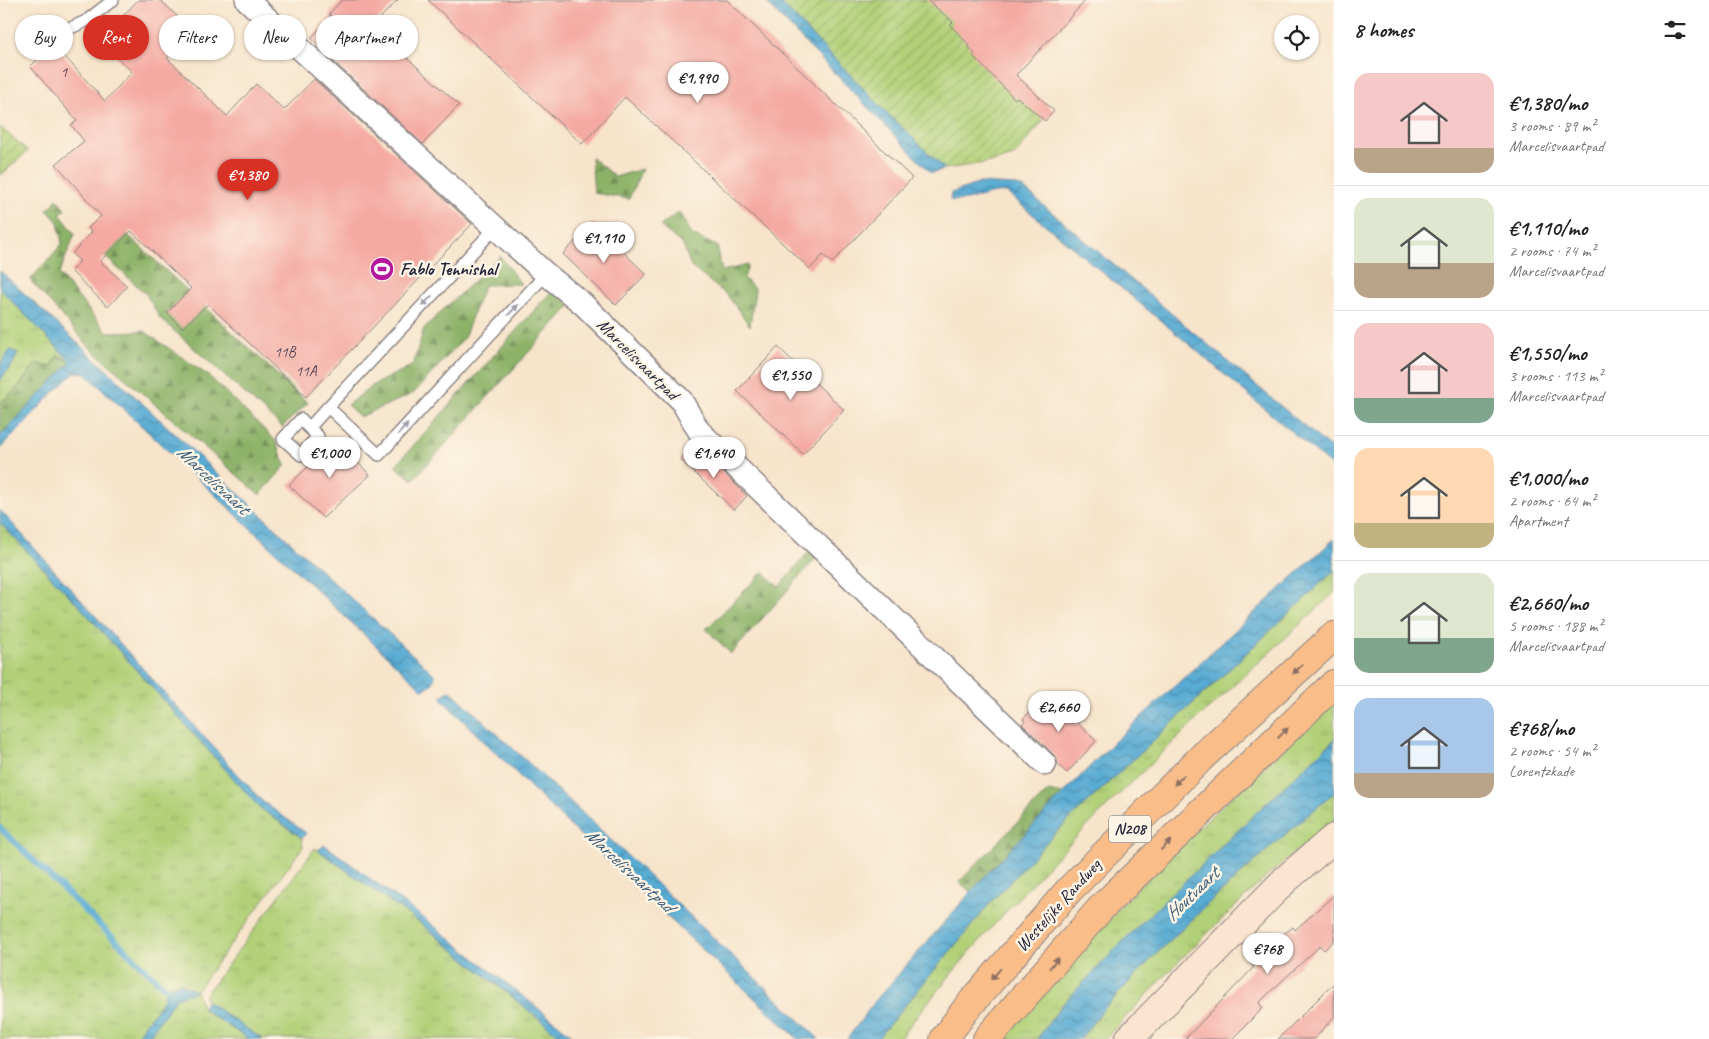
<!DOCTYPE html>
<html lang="en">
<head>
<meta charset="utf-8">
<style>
  :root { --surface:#fff; --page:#f2f2f2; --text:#222; --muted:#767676; --line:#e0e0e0; --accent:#d93025 }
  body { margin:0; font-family:Caveat,sans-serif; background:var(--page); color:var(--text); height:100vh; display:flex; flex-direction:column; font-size:19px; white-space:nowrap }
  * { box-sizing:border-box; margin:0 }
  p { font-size:16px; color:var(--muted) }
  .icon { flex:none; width:28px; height:28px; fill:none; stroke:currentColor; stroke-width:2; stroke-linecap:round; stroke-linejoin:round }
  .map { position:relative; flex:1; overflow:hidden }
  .side { display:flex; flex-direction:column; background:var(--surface); width:375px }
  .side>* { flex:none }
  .top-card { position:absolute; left:15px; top:15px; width:475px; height:45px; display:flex; gap:10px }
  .controls { position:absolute; left:1274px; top:15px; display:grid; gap:10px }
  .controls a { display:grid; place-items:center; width:45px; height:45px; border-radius:50%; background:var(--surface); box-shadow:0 1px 4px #0004; font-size:25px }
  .price { position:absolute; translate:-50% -42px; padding:0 11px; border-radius:18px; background:#fff; color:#222; font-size:16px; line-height:32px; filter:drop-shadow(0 1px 2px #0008) }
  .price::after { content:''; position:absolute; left:50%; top:30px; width:15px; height:11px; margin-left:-8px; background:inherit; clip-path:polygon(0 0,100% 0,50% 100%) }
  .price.active { background:var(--accent); color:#fff }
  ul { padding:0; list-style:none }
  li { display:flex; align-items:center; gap:15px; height:125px; padding:0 20px }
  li+li { border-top:1px solid var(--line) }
  li span { display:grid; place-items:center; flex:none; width:140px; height:100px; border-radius:15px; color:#555 }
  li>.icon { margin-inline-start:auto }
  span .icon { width:60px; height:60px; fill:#fffc; stroke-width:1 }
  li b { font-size:21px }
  h2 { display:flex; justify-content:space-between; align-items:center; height:60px; padding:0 20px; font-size:21px }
  .chip { padding:0 18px; border-radius:22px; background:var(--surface); box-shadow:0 1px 4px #0004; font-size:18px; line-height:45px }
  .chip.active { background:var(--accent); color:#fff }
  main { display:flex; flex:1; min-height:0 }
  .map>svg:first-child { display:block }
  .grass { fill:url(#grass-tufts); stroke:#6a7959 }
  .forest { fill:url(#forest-firs); stroke:#576a52 }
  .garden { fill:url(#garden-furrows); stroke:#6a7959 }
  .water { fill:url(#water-waves); stroke:#3d6687 }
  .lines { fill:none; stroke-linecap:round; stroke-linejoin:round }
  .stream { stroke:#58abd3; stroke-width:6 }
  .building { fill:#f4aaa3 }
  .lane-casing { stroke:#8c8383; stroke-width:14 }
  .street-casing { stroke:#8c8383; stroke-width:25 }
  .secondary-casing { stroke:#8c8383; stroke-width:30 }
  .primary-casing { stroke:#8c8383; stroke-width:30 }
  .lane { stroke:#fff; stroke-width:11 }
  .street { stroke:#fff; stroke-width:22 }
  .secondary { stroke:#fce5d0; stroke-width:28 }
  .primary { stroke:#f8bd89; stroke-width:28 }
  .oneway { fill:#9c9ca7 }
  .oneway2 { fill:#8d7062 }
  .labels { text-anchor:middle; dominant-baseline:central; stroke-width:5; stroke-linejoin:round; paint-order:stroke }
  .number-label { font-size:15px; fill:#564455 }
  .shield { fill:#fcf5e5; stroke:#63616e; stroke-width:1 }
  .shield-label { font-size:16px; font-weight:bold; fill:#22223b }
  .poi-label { font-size:18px; font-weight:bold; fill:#22223b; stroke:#fcf5e5; text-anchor:start }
  .street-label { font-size:18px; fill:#22223b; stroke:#fcf5e5 }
  .water-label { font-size:19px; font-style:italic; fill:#385978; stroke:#fcf5e5 }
</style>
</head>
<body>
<main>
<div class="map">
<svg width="1334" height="1039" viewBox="0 0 1334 1039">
  <defs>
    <pattern id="grass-tufts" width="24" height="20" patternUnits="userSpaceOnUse" patternTransform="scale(1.25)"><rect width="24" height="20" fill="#b1d077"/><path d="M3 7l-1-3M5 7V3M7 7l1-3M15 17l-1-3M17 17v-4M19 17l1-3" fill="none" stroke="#98b268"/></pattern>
    <pattern id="forest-firs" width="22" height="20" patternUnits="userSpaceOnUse" patternTransform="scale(1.25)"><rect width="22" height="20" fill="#8cb268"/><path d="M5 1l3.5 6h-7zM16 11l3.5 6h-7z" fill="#729057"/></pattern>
    <pattern id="garden-furrows" width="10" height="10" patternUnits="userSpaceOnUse" patternTransform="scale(1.25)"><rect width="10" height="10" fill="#b1d077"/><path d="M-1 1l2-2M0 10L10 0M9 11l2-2" fill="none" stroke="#98b268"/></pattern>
    <pattern id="water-waves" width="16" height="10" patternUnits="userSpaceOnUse" patternTransform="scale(1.25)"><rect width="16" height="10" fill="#58abd3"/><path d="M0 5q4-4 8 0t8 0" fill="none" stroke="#488bac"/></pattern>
  </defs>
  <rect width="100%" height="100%" fill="#fcf5e5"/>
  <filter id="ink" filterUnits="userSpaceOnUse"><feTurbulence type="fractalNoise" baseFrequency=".02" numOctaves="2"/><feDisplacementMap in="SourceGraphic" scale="10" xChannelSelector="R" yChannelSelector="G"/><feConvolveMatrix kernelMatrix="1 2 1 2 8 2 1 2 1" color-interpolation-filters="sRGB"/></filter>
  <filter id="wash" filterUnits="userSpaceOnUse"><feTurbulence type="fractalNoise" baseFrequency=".0096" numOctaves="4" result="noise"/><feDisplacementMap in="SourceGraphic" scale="20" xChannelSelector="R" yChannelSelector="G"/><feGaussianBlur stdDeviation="1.12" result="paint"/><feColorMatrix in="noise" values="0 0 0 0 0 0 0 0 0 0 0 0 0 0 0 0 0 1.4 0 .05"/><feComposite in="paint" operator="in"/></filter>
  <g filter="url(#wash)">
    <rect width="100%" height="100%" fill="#f7e4cb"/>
    <g class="grass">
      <polygon points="0,289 72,362 51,367 36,363 18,387 0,403 0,380 13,364 4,361 0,365"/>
      <polygon points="0,523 81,608 259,807 302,838 303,847 196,991 203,1009 248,1039 147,1039 176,998 196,991 166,989 164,999 134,1039 0,1039"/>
      <path d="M 1334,571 L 1334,593 C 1181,734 1026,873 899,1039 L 877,1039 L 992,901 L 1057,831 Z"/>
      <polygon points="1334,702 1334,740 1275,795 1131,933 1062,1005 1037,1039 1003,1039 1153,870"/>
      <polygon points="1334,793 1334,820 1265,878 1183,957 1105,1039 1080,1039 1102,1011 1152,958 1211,901 1273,845"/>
      <polygon points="315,848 419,922 564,1039 262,1039 206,1001 205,995"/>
    </g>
    <g class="forest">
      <polygon points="591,157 615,177 642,169 629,199 594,193"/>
      <polygon points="57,198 65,210 60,214 75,234 59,274 107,332 144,331 209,376 275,440 286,465 260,495 91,349 30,280 62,244 58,222 47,210 53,205"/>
      <polygon points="679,212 692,235 717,246 722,271 748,265 744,278 755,289 750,326 727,295 691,267 683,245 660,226"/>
      <polygon points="128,235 308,403 282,427 160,318 146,294 99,251"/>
      <polygon points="500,256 521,284 484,285 464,338 414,393 360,417 347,405 375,384 413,365 424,328"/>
      <polygon points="555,287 574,302 413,480 395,466"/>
      <polygon points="58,355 72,362 0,436 0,403 18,387 36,363 51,367"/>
      <polygon points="810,550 817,557 731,654 706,629 763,572 779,587"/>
      <polygon points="1048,791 1063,794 971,892 959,882"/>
    </g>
    <g class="garden">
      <polygon points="778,0 940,0 1051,111 1014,156 992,162 945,169 882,108"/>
      <polygon points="0,127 28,151 0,176"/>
    </g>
    <g class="water">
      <polygon points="764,0 778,0 882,108 945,169 931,173"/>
      <path d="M 980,183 L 1014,185 L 1023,188 L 1334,451 L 1334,468 L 1191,346 L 1007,193 C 988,190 970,204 950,200 L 951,193 Z"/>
      <path d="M 0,271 C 146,405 288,542 435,675 L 433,683 L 423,690 L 85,373 L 76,372 L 55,391 L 0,449 L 0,436 L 71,362 L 0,289 Z"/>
      <polygon points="10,350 18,353 13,364 0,380 0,365"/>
      <polygon points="0,510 262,801 306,833 302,838 259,807 81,608 0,523"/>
      <polygon points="1334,539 1334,571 1057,831 992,901 877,1039 847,1039 876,1000 985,876 1063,794 1112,744"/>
      <polygon points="451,691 587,817 819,1039 798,1039 564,820 443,701 442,696 445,693"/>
      <polygon points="1334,740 1334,793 1273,845 1211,901 1152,958 1102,1011 1080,1039 1037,1039 1062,1005 1131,933 1275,795"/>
      <polygon points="325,845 429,922 577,1039 564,1039 419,922 318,850"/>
      <polygon points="179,983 196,991 176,998 147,1039 134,1039 164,999 166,989"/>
      <polygon points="206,1001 262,1039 248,1039 203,1009"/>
    </g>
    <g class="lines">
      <polyline class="stream" points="0,828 166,989"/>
    </g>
    <g id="blocks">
      <g class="building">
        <polygon points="138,0 160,0 193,31 167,58 227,116 256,84 284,110 314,79 472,224 306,397 208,304 182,328 167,313 191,288 131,231 100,261 127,286 108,307 71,271 80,261 72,254 92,232 88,228 101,216 56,164 84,141 71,125 77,121 30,66 55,46 105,101 132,72 116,57 123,49 107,33"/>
        <polygon points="342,0 398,0 372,26 459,105 423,144 332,60 334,58 311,38 331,16 329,14"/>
        <polygon points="428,0 727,0 912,178 832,263 823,255 810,269 625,97 582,144"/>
        <polygon points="927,0 1086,0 1016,75 1054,111 1045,121 1017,97 1015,99 973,56 975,54 968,46 969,45 950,25 953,22"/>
        <polygon points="593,223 646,274 616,305 563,254"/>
        <polygon points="778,347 844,410 803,454 737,391"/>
        <polygon points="336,440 370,475 323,518 289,485"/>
        <polygon points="691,447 707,463 711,466 714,463 747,496 734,510 680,459"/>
        <polygon points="1050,696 1096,741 1067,773 1058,765 1057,760 1054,755 1022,724 1025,721 1023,719 1041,700 1045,703"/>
        <polygon points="1334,895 1334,941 1324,950 1320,946 1270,992 1259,1003 1263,1008 1232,1039 1185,1039 1254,967 1252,965 1258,958 1285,933 1293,927 1295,930"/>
        <polygon points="1334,983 1334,1017 1314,1039 1278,1039"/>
      </g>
    </g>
  </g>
  <g filter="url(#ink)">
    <use href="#blocks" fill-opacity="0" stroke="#8c8383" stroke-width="1"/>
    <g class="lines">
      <g class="lane-casing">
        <g id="lane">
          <polyline points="42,41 86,21 113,0"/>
          <polyline points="496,227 328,407 379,455 546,274"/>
          <polyline points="309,428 318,436 301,455 283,439 301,419 309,428 328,407"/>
        </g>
      </g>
      <g class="street-casing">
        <polyline id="street" points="247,0 546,274 583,304 681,400 699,431 1045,764"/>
      </g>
      <g class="secondary-casing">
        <polyline id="secondary" points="1129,1039 1285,880 1334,838"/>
      </g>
      <g class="primary-casing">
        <g id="primary">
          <polyline points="944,1039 966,1009 1070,889 1204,755 1334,636"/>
          <polyline points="987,1039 1102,907 1334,684"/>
        </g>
      </g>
      <use href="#lane" class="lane"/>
      <use href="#street" class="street"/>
      <use href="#secondary" class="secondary"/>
      <use href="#primary" class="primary"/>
    </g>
    <defs><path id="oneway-solid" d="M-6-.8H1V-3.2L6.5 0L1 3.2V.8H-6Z" transform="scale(1.25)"/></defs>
    <g class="oneway">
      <use href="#oneway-solid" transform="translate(427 301) rotate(133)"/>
      <use href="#oneway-solid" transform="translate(513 310) rotate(-47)"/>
      <use href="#oneway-solid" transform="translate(403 429) rotate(-47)"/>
    </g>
    <g class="oneway2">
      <use href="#oneway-solid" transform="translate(1298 669) rotate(137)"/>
      <use href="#oneway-solid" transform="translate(1283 733) rotate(-44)"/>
      <use href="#oneway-solid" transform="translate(1179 780) rotate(135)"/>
      <use href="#oneway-solid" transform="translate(1166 845) rotate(-44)"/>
      <use href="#oneway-solid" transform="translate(1054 963) rotate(-49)"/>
      <use href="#oneway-solid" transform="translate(996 974) rotate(131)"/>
    </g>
  </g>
  <defs>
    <g id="stadium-disc" transform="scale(1.25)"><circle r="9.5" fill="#b5179e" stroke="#fcf5e5"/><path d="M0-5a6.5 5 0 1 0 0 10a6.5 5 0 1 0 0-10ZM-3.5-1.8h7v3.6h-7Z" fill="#fff"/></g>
  </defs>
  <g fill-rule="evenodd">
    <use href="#stadium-disc" x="382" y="269"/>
  </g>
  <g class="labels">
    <g class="number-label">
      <text x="64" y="72">1</text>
      <text x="285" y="352">11B</text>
      <text x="306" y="371">11A</text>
    </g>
    <rect class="shield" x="1109" y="815.5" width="42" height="27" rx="4"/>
    <g class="shield-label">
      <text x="1130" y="829">N208</text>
    </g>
    <g class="poi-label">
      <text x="400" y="269">Fablo Tennishal</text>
    </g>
    <g class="street-label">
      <text transform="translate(638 359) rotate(45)">Marcelisvaartpad</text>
      <text transform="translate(1058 905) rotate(-48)">Westelijke Randweg</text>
    </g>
    <g class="water-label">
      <text transform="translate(213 480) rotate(43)">Marcelisvaart</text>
      <text transform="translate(629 870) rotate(43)">Marcelisvaartpad</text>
      <text transform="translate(1192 894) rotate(-44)">Houtvaart</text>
    </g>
  </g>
</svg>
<div class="controls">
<a><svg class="icon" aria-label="locate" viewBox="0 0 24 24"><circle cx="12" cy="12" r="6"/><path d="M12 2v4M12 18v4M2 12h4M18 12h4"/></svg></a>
</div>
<b class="price" style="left:698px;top:104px">€1,990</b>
<b class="price active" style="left:248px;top:201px">€1,380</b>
<b class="price" style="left:604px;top:264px">€1,110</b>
<b class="price" style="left:791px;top:401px">€1,550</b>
<b class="price" style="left:330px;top:479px">€1,000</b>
<b class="price" style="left:714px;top:479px">€1,640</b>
<b class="price" style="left:1059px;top:733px">€2,660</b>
<b class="price" style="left:1268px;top:975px">€768</b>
<div class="top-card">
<a class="chip">Buy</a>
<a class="chip active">Rent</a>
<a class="chip">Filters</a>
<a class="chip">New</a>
<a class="chip">Apartment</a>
</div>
</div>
<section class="side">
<h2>8 homes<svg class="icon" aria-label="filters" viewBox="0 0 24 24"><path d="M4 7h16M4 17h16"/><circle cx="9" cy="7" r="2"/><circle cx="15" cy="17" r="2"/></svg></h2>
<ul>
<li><span style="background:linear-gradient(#f6c9c9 75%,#b9a48a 0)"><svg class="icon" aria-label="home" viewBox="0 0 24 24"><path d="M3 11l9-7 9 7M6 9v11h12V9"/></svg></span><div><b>€1,380/mo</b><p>3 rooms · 89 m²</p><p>Marcelisvaartpad</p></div></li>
<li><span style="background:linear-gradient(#dfe7d0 65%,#b9a48a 0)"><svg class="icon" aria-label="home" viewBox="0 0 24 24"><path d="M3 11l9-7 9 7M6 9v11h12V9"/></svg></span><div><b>€1,110/mo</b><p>2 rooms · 74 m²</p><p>Marcelisvaartpad</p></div></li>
<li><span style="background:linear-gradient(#f6c9c9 75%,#7fa58c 0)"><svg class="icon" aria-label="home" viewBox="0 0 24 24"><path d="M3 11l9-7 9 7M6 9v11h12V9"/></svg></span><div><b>€1,550/mo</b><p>3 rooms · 113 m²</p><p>Marcelisvaartpad</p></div></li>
<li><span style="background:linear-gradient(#ffd9b3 75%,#c2b280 0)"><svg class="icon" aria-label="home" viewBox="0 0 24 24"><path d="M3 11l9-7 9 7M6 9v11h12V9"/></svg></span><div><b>€1,000/mo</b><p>2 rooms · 64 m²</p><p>Apartment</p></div></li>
<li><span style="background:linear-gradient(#dfe7d0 65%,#7fa58c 0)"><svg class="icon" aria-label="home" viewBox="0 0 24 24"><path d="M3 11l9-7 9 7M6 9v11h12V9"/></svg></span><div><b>€2,660/mo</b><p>5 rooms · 188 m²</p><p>Marcelisvaartpad</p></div></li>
<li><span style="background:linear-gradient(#a9c7e8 75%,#b9a48a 0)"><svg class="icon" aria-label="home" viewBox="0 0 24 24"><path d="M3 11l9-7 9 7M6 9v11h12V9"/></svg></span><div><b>€768/mo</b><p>2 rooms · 54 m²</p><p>Lorentzkade</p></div></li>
</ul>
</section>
</main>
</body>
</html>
